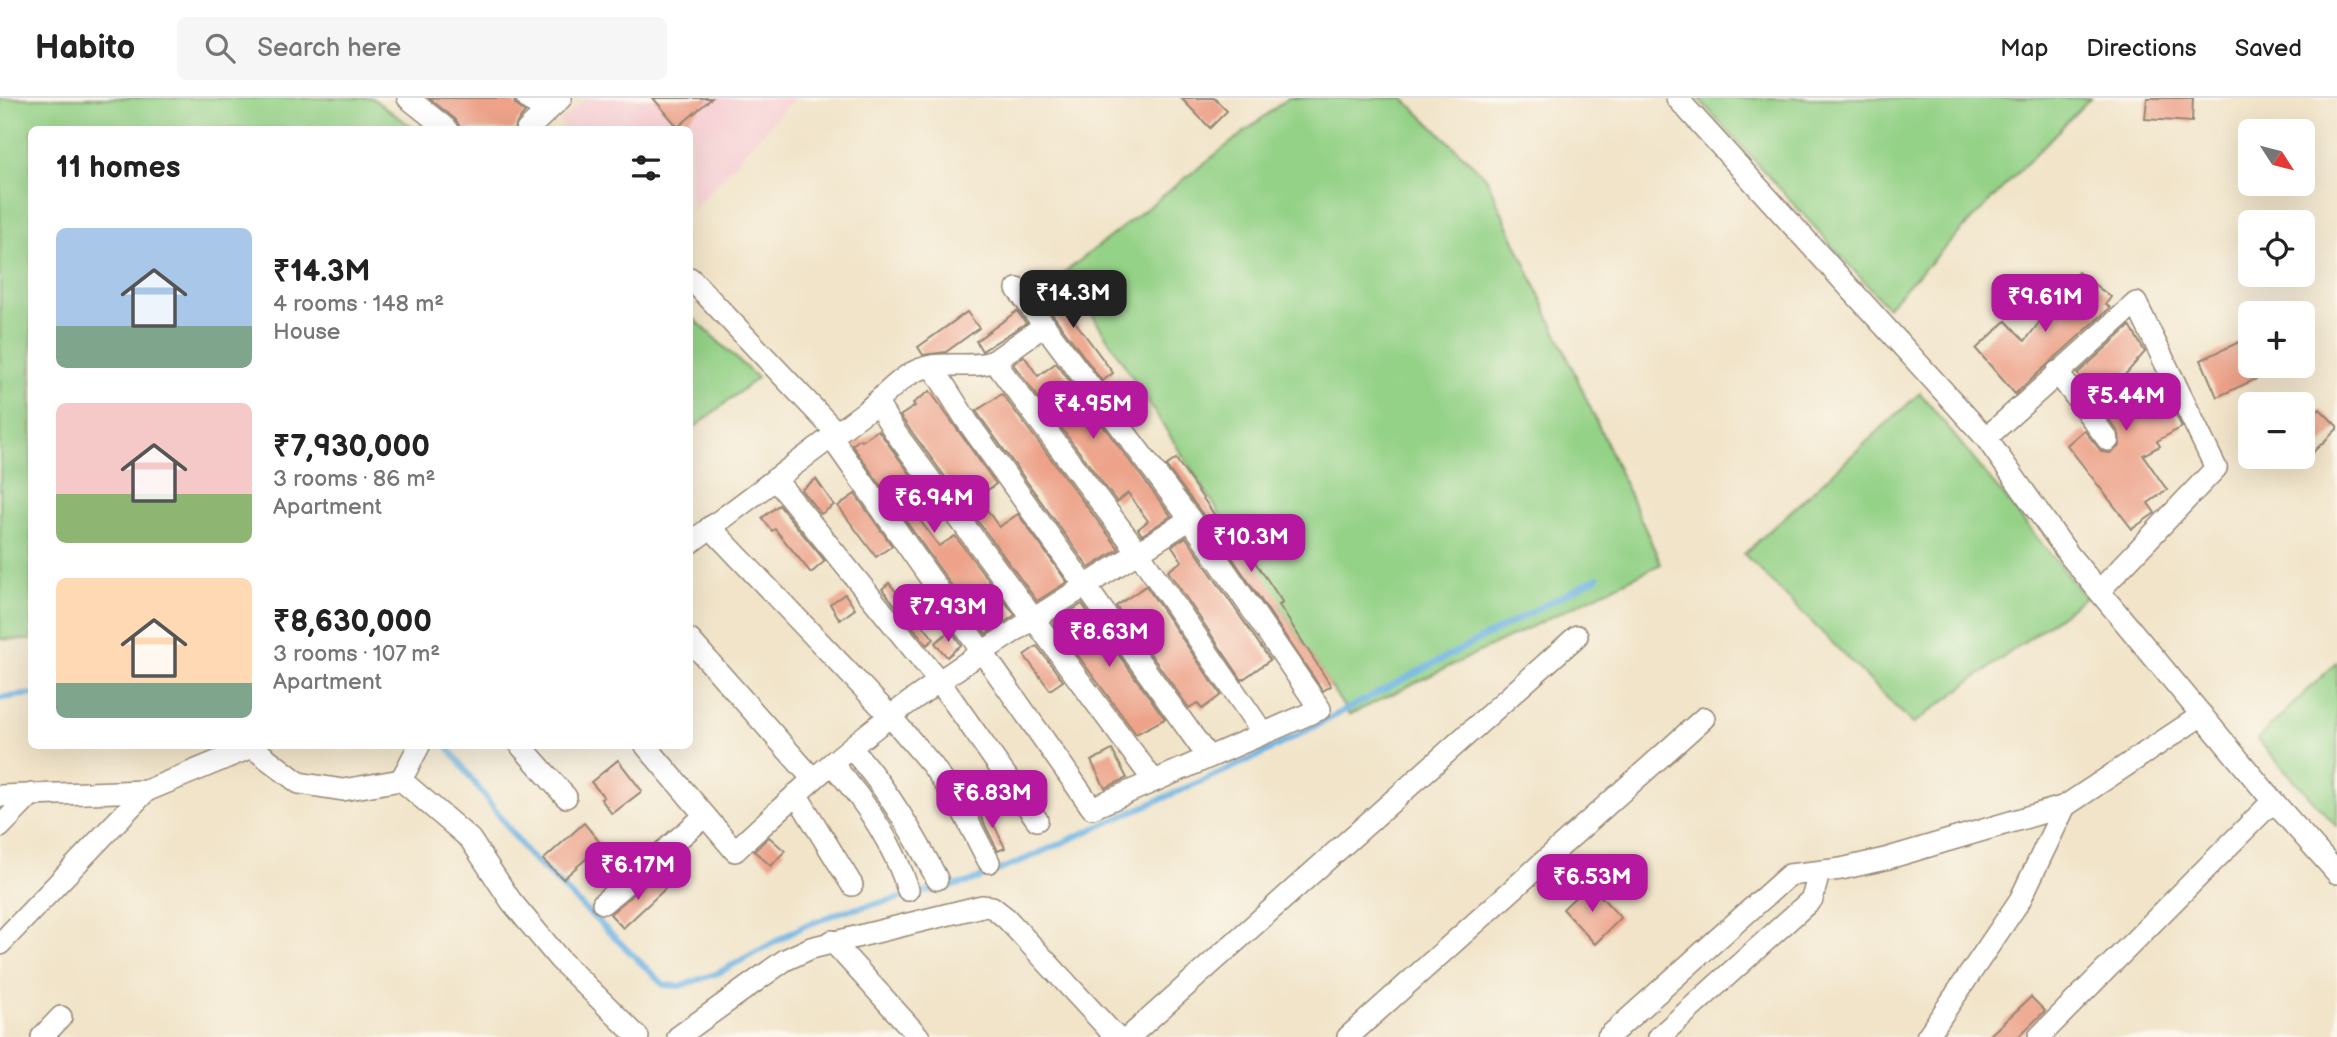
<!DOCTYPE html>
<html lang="en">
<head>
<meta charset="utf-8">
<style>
  :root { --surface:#fff; --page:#f6f6f6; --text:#222; --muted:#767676; --line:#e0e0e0; --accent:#b5179e }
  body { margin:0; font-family:"Balsamiq Sans",sans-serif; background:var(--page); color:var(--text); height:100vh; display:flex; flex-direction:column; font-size:26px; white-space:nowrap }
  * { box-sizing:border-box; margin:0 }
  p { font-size:23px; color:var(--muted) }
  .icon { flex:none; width:38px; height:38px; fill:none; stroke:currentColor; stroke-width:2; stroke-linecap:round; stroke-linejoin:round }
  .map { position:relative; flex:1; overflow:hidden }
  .side { position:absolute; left:28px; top:28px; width:665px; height:623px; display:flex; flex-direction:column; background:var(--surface); border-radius:10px; box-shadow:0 7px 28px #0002 }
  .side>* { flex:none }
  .needle { width:46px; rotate:126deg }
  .controls { position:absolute; left:2238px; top:21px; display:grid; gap:14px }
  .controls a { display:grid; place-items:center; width:77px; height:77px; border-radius:10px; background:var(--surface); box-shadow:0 7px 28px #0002; font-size:35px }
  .price { position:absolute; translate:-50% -60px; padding:0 16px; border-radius:14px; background:var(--accent); color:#fff; font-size:23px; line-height:46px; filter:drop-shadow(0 2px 4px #0008) }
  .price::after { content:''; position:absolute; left:50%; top:42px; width:21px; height:16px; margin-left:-10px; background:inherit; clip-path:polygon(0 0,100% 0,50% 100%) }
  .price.active { background:#222; color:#fff }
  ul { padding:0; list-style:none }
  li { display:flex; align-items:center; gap:21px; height:175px; padding:0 28px }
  li span { display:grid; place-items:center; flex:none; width:196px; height:140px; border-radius:10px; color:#555 }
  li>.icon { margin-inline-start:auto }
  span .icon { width:84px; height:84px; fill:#fffc; stroke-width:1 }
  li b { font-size:30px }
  h2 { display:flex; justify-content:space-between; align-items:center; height:84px; padding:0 28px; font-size:30px }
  header { display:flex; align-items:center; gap:42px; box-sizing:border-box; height:98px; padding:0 35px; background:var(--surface); border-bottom:2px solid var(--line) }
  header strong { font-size:33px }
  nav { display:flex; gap:38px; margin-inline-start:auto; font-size:24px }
  .search { width:490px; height:63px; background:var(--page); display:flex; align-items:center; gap:18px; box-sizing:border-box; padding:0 24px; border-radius:10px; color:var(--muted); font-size:26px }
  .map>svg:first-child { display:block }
  .built { fill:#f7cfd4 }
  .green { fill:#94d287; stroke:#687e52; stroke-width:2 }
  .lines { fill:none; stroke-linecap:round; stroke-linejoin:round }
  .stream { stroke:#6cb2e3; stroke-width:6 }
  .building { fill:#eda289 }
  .minor-casing { stroke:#968774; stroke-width:24 }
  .minor { stroke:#fff; stroke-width:21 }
</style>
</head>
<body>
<header>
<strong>Habito</strong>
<div class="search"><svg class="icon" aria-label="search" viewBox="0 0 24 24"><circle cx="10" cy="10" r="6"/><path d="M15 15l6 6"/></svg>Search here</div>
<nav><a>Map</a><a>Directions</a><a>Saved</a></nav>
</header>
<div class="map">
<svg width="2337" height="939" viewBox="0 0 2337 939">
  <rect width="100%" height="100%" fill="#fbf7ec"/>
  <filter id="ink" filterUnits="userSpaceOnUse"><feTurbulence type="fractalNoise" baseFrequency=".0143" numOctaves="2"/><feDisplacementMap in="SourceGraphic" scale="14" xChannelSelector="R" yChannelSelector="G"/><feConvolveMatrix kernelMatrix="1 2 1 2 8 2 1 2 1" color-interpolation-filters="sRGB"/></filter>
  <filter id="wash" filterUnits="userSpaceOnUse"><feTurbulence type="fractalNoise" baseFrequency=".00686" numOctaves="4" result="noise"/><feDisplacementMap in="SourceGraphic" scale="28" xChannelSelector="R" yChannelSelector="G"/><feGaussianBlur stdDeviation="1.57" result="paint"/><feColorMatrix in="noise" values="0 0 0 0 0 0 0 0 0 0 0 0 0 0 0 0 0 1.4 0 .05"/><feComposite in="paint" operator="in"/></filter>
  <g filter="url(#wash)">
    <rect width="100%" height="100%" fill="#f1e4c9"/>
    <polygon class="built" points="586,0 794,0 690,115 690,32 567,31 560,24"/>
    <g class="green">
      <polygon points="0,0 372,0 415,31 32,32 31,542 0,541"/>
      <polygon points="1288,0 1403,0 1486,79 1661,466 1349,617 1065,174"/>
      <polygon points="1698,0 2090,0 1887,209"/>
      <polygon points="690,217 757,280 690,333"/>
      <polygon points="1920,295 2085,499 1913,626 1744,456"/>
      <polygon points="2337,564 2337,729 2257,641"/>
    </g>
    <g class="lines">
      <g class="stream">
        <polyline points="0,600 32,596"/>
        <polyline points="447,648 528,756 664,887 680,888 718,875 802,829 841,814 969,784 1012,767 1256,659 1598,479"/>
      </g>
    </g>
    <g id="blocks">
      <g class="building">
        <polygon points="429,0 514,0 515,6 525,15 518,23 514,32 461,32 456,22"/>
        <polygon points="653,0 712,0 678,29"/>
        <polygon points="1181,0 1214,0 1227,13 1210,30"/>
        <polygon points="2147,0 2193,0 2192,24 2145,21"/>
        <polygon points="2078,174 2111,199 2106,206 2110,210 2015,296 1976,251 2006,223 2025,243"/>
        <polygon points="1050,183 1065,203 1062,206 1113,275 1102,283 1036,194"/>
        <polygon points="1017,213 1026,225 982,253 976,243"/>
        <polygon points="967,214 979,230 946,254 923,257 918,249"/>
        <polygon points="2130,228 2145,254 2117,286 2137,306 2163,291 2182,329 2157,343 2160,348 2143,357 2167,392 2148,405 2155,415 2132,431 2067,347 2084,332 2102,354 2110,355 2120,348 2119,335 2095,302 2102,295 2077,276"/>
        <polygon points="2239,244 2256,281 2217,299 2201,262"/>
        <polygon points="1024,258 1038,278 1056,265 1171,418 1142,437 1138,431 1148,423 1128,395 1117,404 1013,266"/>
        <polygon points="930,293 996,386 978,399 999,429 1018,416 1067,484 1037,503 900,318 915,308 913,305"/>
        <polygon points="1002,296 1119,451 1089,470 976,313"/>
        <polygon points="2320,311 2337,328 2337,331 2311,356 2303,348 2303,327"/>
        <polygon points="878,332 929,402 913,413 939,448 955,438 1015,517 986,536 852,347 860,341 862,343"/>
        <polygon points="1176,361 1220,425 1222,424 1235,442 1238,440 1269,484 1283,505 1279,507 1331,588 1323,593 1201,414 1166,368"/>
        <polygon points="816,381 834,407 821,416 801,392"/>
        <polygon points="855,396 892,448 876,459 838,408"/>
        <polygon points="779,407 825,463 811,475 775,431 772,433 762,420"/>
        <polygon points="1186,439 1270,562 1242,582 1168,473 1182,463 1172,448"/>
        <polygon points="889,485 934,541 927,547 882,491"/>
        <polygon points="1146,488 1221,597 1202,611 1197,605 1189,610 1116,508"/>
        <polygon points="845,496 855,511 840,522 830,506"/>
        <polygon points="1082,506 1165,621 1136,636 1053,524"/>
        <polygon points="951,532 961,547 947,559 935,545"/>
        <polygon points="1037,548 1063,583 1050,592 1024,557"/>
        <polygon points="1112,652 1127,680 1105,690 1091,663"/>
        <polygon points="618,662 642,693 612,716 601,701 604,699 591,684"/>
        <polygon points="987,712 1005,750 998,753 979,715"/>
        <polygon points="584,725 602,747 563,781 543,762"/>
        <polygon points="769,739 785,753 771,768 754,753"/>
        <polygon points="655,778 665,791 623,830 610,816"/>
        <polygon points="1589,786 1621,820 1595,846 1563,811"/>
        <polygon points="2031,899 2045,913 2018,939 1988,939"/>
      </g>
    </g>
  </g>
  <g filter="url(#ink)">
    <use href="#blocks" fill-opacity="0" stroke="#968774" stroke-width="2"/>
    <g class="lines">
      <g class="minor-casing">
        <g id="minor">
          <polyline points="408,0 448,32"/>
          <polyline points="527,0 545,14"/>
          <polyline points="1677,0 1986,340 2069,457 2273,703 2337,775"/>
          <polyline points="527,32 561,0"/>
          <polyline points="690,180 837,335"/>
          <polyline points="994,263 1139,455 1263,635"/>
          <polyline points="932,268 967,323 1208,659"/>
          <polyline points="2057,274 2108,342"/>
          <polyline points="877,305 895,334 1154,683"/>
          <polyline points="831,339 1092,710 1320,611 1190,421 1017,191"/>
          <polyline points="1986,340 2136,205 2216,370 2099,493"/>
          <polyline points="775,381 939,583 1037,722"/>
          <polyline points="710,429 890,618 932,667 959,706 989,764"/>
          <path d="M 690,445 C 748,401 807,357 866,313 C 883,300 900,278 921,271 C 945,262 971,272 994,263 L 1045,227"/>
          <polyline points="690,542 813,681"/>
          <polyline points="521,648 566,699"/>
          <path d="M 646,648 L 735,753 C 786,705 837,658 892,617 C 988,546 1091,486 1190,421"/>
          <path d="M 851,650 C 886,689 913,734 937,781"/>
          <path d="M 832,666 C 865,703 893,744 908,792"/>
          <polyline points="401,682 419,648"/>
          <polyline points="796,696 852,787"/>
          <polyline points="0,698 146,693 252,649 299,685 343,692 401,682 470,741 511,803 560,862 638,939"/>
          <polyline points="0,729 32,696"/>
          <polyline points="603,805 705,718"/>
          <polyline points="832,843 919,939"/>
          <polyline points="0,846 146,693"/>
          <polyline points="42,939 61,919"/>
          <polyline points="678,939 785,862 811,850 982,808 992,809 1006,820 1116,939"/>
          <polyline points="1129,939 1577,538"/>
          <polyline points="1348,939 1704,620"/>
          <polyline points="1608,939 1789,777 1841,771 1885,761 2065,708 2202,617"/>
          <polyline points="1659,939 1812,801 1819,775"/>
          <polyline points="1927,939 2020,802 2065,708"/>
          <polyline points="2039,939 2273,703"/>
        </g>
      </g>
      <use href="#minor" class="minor"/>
    </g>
  </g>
</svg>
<div class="controls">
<a><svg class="needle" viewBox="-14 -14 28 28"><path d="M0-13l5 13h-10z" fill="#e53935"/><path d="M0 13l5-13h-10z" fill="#767676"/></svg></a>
<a><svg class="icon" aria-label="locate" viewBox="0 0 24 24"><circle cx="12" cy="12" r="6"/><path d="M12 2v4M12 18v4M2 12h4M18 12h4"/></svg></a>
<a>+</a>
<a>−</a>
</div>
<b class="price active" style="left:1073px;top:232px">₹14.3M</b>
<b class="price" style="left:2045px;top:236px">₹9.61M</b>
<b class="price" style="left:2126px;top:335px">₹5.44M</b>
<b class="price" style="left:1093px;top:343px">₹4.95M</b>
<b class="price" style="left:934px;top:437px">₹6.94M</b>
<b class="price" style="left:1251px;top:476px">₹10.3M</b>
<b class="price" style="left:948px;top:546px">₹7.93M</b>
<b class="price" style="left:1109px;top:571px">₹8.63M</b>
<b class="price" style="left:992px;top:732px">₹6.83M</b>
<b class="price" style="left:638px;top:804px">₹6.17M</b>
<b class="price" style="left:1592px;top:816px">₹6.53M</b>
<section class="side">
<h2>11 homes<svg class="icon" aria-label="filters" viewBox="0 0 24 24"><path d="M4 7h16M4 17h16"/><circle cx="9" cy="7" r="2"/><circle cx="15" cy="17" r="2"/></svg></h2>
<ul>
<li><span style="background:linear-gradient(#a9c7e8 70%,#7fa58c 0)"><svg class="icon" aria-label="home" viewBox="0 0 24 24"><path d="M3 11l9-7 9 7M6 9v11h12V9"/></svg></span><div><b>₹14.3M</b><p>4 rooms · 148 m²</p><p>House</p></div></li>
<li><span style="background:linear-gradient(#f6c9c9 65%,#8fb573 0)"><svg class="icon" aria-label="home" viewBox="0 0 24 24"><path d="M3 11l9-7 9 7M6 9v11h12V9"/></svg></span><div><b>₹7,930,000</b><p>3 rooms · 86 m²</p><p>Apartment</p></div></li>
<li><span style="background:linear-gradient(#ffd9b3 75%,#7fa58c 0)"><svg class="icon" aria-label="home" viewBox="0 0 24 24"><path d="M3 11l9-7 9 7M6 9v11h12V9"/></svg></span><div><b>₹8,630,000</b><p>3 rooms · 107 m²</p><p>Apartment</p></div></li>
</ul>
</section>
</div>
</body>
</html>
